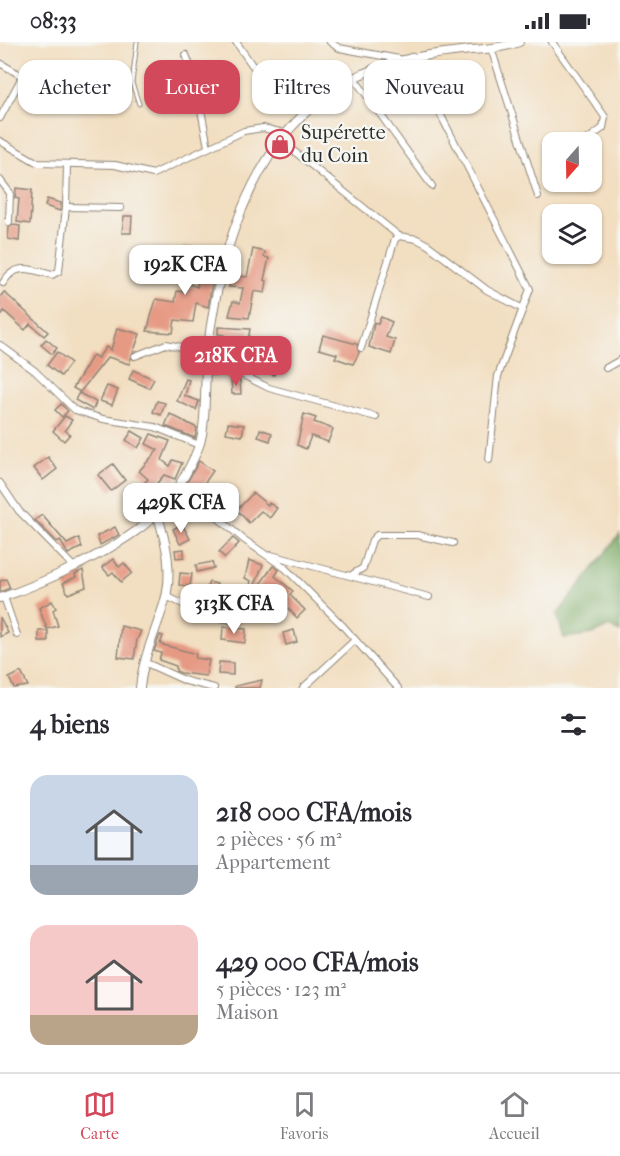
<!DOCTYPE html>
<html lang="fr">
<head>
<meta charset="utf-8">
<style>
  :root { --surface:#fff; --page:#f7f7f7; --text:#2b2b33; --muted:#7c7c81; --line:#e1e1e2; --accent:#d1495b }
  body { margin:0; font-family:"IM FELL French Canon",serif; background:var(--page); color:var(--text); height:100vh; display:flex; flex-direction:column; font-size:22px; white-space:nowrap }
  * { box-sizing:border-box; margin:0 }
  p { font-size:20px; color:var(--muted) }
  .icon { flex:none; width:33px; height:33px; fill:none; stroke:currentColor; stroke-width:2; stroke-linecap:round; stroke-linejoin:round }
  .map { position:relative; height:646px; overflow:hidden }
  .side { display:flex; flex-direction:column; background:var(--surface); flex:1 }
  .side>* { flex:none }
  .guide { position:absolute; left:18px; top:18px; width:585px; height:54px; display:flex; gap:12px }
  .needle { width:39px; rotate:200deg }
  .buttons { position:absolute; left:542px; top:90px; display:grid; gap:12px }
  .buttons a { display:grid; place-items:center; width:60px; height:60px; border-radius:12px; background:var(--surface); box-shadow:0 2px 4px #0004; font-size:30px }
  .price { position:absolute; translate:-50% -51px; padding:0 14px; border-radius:12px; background:#fff; color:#222; font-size:20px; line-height:39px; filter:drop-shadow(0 2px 3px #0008) }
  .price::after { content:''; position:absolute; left:50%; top:36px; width:18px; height:14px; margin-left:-9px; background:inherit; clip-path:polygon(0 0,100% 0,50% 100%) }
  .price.selected { background:var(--accent); color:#fff }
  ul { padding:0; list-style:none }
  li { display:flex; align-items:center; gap:18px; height:150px; padding:0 30px }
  li span { display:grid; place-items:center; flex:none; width:168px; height:120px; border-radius:18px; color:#555 }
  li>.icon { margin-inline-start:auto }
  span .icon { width:72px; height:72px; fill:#fffc; stroke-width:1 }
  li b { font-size:26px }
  h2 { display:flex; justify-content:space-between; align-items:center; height:72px; padding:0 30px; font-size:26px }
  .tag { padding:0 21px; border-radius:18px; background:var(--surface); box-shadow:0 2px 4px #0004; font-size:21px; line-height:54px }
  .tag.selected { background:var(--accent); color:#fff }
  .status { display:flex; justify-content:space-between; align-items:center; height:42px; padding:0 30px; background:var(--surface); direction:ltr }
  .status svg { height:16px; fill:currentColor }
  .dock { display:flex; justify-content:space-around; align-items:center; height:84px; border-top:2px solid var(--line); background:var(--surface); font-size:16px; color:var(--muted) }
  .dock a { display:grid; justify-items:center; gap:3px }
  .dock .selected { color:var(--accent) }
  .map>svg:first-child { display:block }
  .forest { fill:#7aa962; stroke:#526a46; stroke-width:1.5 }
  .building { fill:#e69a84 }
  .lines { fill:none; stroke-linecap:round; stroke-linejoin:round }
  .service-casing { stroke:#8e8476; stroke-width:5 }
  .minor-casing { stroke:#8e8476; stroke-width:8 }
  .tertiary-casing { stroke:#8e8476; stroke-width:10 }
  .service { stroke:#fff; stroke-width:3 }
  .minor { stroke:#fff; stroke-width:6 }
  .tertiary { stroke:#fff; stroke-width:8 }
  .labels { text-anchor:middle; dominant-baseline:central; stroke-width:4.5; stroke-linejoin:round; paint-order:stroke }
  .poi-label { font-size:20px; fill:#2b2b2b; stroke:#f6f6f2; text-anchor:start }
</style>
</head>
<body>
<div class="status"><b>08:33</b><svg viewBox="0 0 49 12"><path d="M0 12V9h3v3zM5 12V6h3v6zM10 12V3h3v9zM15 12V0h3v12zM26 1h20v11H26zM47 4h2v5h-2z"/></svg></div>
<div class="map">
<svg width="620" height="646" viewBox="0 0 620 646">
  <rect width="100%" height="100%" fill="#f6f6f2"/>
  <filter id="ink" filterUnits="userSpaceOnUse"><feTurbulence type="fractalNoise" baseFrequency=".0167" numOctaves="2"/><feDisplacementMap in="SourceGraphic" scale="12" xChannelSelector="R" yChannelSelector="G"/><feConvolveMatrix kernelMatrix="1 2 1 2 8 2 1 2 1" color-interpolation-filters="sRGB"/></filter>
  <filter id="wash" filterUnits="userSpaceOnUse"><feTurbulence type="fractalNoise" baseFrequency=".008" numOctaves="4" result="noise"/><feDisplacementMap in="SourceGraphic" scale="24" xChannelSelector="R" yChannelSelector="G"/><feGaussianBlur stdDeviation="1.35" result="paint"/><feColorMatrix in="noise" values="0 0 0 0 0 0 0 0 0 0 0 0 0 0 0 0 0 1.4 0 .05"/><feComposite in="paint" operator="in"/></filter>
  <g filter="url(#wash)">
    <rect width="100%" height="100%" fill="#f2dec0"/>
    <polygon class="forest" points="620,492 620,590 609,584 593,592 564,596 557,573"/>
    <g id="blocks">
      <g class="building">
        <polygon points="16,146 32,148 30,182 17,180 19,157 15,156"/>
        <polygon points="47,157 61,161 60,169 45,164"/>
        <polygon points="124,174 132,174 131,191 122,191"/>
        <polygon points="13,183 20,184 19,199 8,197 9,185"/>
        <polygon points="184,205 192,205 191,217 202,218 204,207 213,209 211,216 216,217 208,265 196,261 193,280 175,278 173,291 147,289 156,257 175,260 177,249 185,250 189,242 197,245 200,227 186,227"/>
        <polygon points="253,207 265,210 264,215 269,216 264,238 267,239 265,251 254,249 249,276 229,274 233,259 240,261 243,246 229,245 230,233 247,235"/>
        <polygon points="4,250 48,290 44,294 30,282 25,288 4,269 0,275 0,255"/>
        <polygon points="381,275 392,280 386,295 395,298 391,312 369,305 374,281 378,282"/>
        <polygon points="218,285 250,287 248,298 234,297 233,303 223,302 224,293 218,292"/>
        <polygon points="117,286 140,292 129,322 108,315 80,350 73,346 93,313 98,316 106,305 111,308"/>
        <polygon points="323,293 357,302 359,311 353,322 335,316 337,312 319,307"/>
        <polygon points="46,297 57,306 52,312 41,303"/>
        <polygon points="264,302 267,307 259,312 279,319 274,333 256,327 254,330 249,328 257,312 255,308"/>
        <polygon points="57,310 71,321 61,334 47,323"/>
        <polygon points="133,328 154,337 149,346 129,337"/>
        <polygon points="186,337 189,338 185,354 199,359 196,368 177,359"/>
        <polygon points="231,338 240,338 241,352 232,352"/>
        <polygon points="107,344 118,348 112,363 100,359"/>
        <polygon points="79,351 96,360 93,368 75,358"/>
        <polygon points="157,359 165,361 161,373 153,370"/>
        <polygon points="61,362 68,369 62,375 55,368"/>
        <polygon points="170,372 197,386 195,396 165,384"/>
        <polygon points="304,372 316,376 314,380 333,387 328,400 311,394 306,407 297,403"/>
        <polygon points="65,374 72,378 65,388 70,392 64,399 53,389"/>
        <polygon points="228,381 244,383 242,394 226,391"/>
        <polygon points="260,387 272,391 270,399 258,395"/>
        <polygon points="132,389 144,396 138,406 126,398"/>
        <polygon points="151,392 170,399 162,418 170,424 173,418 182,421 175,437 164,433 142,459 134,452 148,437 139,429 158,408 146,402"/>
        <polygon points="48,415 57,427 43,438 34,426"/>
        <polygon points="199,419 213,429 197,452 186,442"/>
        <polygon points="113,422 125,438 111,449 98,433"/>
        <polygon points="253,451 268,463 269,461 277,466 270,476 261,469 249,481 237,468"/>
        <polygon points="42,473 67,502 79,496 82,505 68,512 60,498 57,500 35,478"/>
        <polygon points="182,482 190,497 180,502 173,487"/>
        <polygon points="115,485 119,493 100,503 97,494"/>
        <polygon points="233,496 239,501 225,516 219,510"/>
        <polygon points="184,507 184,515 176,516 175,508"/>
        <polygon points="113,517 119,525 124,521 132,531 121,540 113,530 109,533 102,525"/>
        <polygon points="249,518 263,523 251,552 249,551 251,539 245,536"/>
        <polygon points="212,520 214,526 197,530 196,523"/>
        <polygon points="273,524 279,528 275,534 293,549 290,553 305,568 297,576 274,551 258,545"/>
        <polygon points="83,528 86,545 68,552 63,541 76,535 75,532"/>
        <polygon points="180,531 192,532 190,544 179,543"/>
        <polygon points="6,537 10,546 0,550 0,539"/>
        <polygon points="209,540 217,542 208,568 200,565"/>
        <polygon points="52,559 56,566 53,568 58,584 47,587 39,566"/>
        <polygon points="0,575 8,591 0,595"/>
        <polygon points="121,584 141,589 137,598 134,617 118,615"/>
        <polygon points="223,585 246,587 245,601 222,598"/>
        <polygon points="294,588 297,600 286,603 283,591"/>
        <rect x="39" y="589" width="9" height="11"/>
        <polygon points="160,593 163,594 160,602 196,612 195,616 209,618 206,634 181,631 176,629 176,624 159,618 161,611 154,609"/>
        <polygon points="219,620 233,621 233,633 218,632"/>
        <polygon points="21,630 28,644 14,646 9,636"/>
        <polygon points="262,638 260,646 235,646 235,644"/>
      </g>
    </g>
  </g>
  <g filter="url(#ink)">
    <use href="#blocks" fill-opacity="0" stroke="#8e8476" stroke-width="1.5"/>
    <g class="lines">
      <g class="service-casing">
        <polyline id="service" points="137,0 132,41 139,62"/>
      </g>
      <g class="minor-casing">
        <g id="minor">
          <polyline points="236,0 252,23 305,71"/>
          <polyline points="330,0 339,6 399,17"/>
          <polyline points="552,0 605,75 603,86 584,100"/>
          <polyline points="491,6 538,154"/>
          <polyline points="186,13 195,36 208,105"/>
          <polyline points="411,15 530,247 498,334 489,418"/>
          <polyline points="0,21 72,64"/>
          <polyline points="354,36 432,144"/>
          <polyline points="0,76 22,35"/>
          <polyline points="280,98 399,194"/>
          <polyline points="0,99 38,121 115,123 153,132 244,89 263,86 284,91"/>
          <polyline points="0,138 10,151 9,180"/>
          <polyline points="66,165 121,166"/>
          <path d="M 3,241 C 15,220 32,227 52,233 L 59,229 L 66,165 L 67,123"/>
          <polyline points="0,303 35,329 75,368 103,377 155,385 199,403"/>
          <polyline points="361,306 395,197 399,194 417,197 428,203 487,248 523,267"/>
          <polyline points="135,314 166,302 207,310"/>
          <polyline points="606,326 620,318"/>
          <polyline points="205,330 237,330 269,346 376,375"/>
          <polyline points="0,441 19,469 73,524"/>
          <polyline points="179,443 243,497 285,526 342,583 398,646"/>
          <polyline points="271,513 429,555"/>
          <polyline points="353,532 363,526 372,498 377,493 417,493 453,501"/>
          <polyline points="166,554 210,575 240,579"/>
          <polyline points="4,555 17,593"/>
          <polyline points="144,620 186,639 214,646"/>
          <polyline points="303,646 355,598"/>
        </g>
      </g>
      <g class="tertiary-casing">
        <g id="tertiary">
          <path d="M 0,556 C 42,542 115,508 149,479 C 170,461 189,430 199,404 C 207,382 204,339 207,314 C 217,219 248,109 329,51 C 369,22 413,14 461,9 C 480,7 502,7 519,0"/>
          <path d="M 140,646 C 143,615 155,591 164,562 C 174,531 166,500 157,471"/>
        </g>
      </g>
      <use href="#service" class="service"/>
      <use href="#minor" class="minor"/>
      <use href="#tertiary" class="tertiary"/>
    </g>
  </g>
  <defs>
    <g id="shop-ring" transform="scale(1.5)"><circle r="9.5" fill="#f6f6f2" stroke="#d1495b" stroke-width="1.5"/><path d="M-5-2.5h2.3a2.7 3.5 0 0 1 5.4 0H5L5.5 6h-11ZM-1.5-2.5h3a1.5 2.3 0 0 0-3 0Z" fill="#d1495b"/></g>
  </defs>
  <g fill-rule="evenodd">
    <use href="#shop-ring" x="280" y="102"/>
  </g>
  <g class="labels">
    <g class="poi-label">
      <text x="301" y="90">Supérette<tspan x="301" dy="23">du Coin</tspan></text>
    </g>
  </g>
</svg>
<div class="buttons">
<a><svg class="needle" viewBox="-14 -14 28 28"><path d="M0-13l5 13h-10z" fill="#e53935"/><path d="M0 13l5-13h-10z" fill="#7c7c81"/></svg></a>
<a><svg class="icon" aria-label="layers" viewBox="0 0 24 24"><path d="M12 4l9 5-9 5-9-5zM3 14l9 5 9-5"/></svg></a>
</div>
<b class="price" style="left:185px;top:254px">192K CFA</b>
<b class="price selected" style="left:236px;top:345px">218K CFA</b>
<b class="price" style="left:181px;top:492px">429K CFA</b>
<b class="price" style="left:234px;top:593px">313K CFA</b>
<div class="guide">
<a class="tag">Acheter</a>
<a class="tag selected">Louer</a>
<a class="tag">Filtres</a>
<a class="tag">Nouveau</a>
</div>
</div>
<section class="side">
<h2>4 biens<svg class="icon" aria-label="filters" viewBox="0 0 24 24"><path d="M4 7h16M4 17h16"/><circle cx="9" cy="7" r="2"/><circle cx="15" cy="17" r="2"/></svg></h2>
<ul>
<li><span style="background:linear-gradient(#c9d6e8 75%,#9aa5b1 0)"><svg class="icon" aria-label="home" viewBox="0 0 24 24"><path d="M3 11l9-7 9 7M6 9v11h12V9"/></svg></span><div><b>218 000 CFA/mois</b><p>2 pièces · 56 m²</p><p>Appartement</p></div></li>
<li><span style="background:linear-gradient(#f6c9c9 75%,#b9a48a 0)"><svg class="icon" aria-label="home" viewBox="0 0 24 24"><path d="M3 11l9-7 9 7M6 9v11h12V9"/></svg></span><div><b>429 000 CFA/mois</b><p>5 pièces · 123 m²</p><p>Maison</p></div></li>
</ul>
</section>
<nav class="dock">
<a class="selected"><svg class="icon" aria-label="map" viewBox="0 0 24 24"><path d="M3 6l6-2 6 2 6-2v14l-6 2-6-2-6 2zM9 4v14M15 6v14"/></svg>Carte</a>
<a><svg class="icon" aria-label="saved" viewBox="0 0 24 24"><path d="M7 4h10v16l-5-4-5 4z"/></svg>Favoris</a>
<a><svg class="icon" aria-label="home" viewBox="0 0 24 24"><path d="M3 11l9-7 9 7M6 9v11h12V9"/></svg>Accueil</a>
</nav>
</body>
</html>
